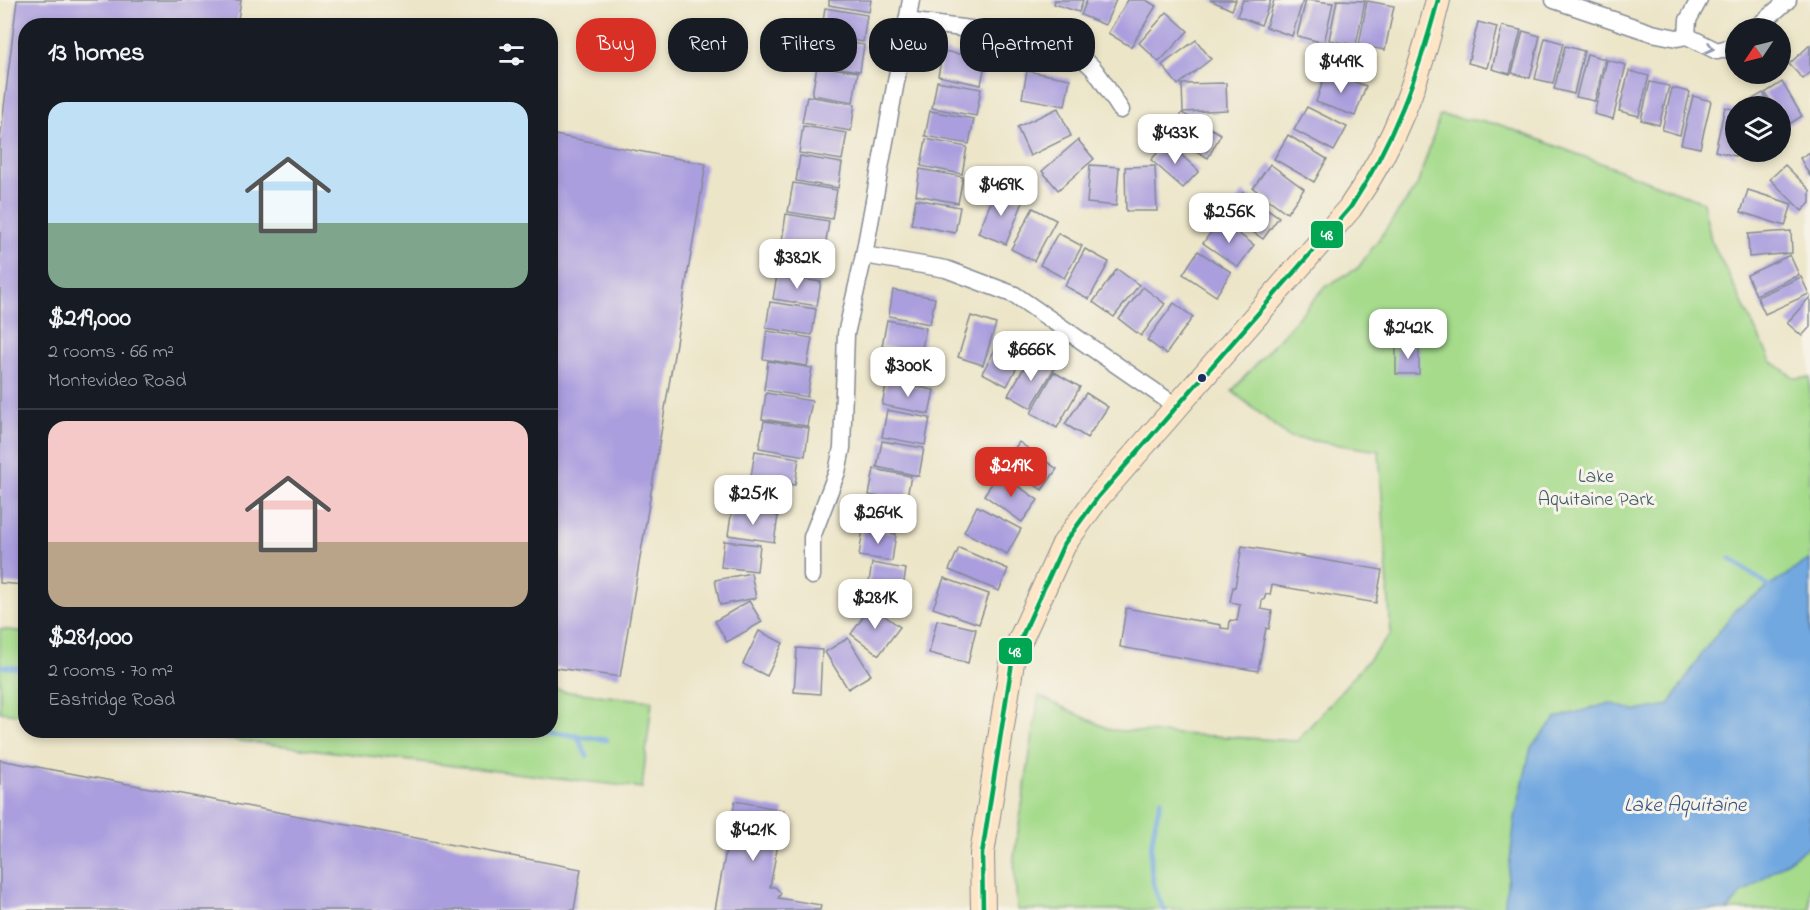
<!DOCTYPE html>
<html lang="en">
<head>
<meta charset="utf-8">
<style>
  :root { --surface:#171b24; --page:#242831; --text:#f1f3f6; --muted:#9ea1a6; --line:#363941; --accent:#d93025 }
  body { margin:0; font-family:"Indie Flower",sans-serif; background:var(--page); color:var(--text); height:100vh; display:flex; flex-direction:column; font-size:22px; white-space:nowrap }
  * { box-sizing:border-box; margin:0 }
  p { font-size:20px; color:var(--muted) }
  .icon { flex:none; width:33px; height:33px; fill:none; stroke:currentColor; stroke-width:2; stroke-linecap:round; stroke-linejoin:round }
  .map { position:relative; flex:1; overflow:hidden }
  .drawer { position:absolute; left:18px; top:18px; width:540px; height:720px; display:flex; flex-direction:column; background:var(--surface); border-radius:24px; box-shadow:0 3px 9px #0003 }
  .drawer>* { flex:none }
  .hud { position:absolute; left:576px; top:18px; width:570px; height:54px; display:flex; gap:12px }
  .needle { width:39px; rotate:235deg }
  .controls { position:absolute; left:1725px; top:18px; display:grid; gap:12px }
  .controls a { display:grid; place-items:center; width:66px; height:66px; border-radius:50%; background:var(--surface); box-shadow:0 3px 9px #0003; font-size:30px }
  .price { position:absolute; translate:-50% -51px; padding:0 14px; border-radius:12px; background:#fff; color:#222; font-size:20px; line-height:39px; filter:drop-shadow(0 2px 3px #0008) }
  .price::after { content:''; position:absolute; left:50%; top:36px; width:18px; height:14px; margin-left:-9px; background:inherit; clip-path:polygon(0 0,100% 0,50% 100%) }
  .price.active { background:var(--accent); color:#fff }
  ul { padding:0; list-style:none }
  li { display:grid; align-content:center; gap:12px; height:318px; padding:0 30px }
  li+li { border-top:2px solid var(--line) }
  li span { display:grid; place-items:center; height:186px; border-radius:18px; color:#555 }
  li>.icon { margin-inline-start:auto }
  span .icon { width:108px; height:108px; fill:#fffc; stroke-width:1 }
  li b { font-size:26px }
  h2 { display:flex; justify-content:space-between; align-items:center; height:72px; padding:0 30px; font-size:26px }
  .tag { padding:0 21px; border-radius:24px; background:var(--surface); box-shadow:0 3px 9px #0003; font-size:21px; line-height:54px }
  .tag.active { background:var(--accent); color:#fff }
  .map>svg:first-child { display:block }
  .green { fill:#a6db8c; stroke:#608575; stroke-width:1.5 }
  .water { fill:#72a8e0; stroke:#466c9f; stroke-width:1.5 }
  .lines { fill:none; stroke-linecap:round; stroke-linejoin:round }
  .stream { stroke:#72a8e0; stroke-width:5 }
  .building { fill:#aa9ede }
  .street-casing { stroke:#848a93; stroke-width:19 }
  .secondary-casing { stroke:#848a93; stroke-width:26 }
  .street { stroke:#fff; stroke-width:16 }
  .secondary { stroke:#fde5c5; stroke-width:24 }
  .bus-1-casing { stroke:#f7f3e8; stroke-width:9 }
  .bus-1 { stroke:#00a651; stroke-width:4.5 }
  .oneway { stroke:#8d97ae }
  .bus-dot { fill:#1b2f5e; stroke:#f7f3e8; stroke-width:2 }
  .labels { text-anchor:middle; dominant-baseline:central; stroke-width:6; stroke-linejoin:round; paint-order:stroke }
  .park-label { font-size:20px; fill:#3e5a6a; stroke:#f7f3e8 }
  .water-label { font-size:21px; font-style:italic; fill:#355385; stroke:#f7f3e8 }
  .line-badge { stroke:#f7f3e8; stroke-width:2 }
  .badge-label { font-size:16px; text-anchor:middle; font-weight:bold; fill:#fff }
</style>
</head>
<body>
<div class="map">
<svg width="1810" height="910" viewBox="0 0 1810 910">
  <rect width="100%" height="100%" fill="#f7f3e8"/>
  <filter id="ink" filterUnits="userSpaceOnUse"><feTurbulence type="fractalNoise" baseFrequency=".0167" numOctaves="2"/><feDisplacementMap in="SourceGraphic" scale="12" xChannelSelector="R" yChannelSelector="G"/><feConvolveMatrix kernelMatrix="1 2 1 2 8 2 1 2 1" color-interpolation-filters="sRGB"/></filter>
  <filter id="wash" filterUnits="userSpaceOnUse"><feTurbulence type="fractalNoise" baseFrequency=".008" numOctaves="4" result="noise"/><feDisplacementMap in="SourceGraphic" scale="24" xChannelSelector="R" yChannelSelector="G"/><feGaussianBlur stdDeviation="1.35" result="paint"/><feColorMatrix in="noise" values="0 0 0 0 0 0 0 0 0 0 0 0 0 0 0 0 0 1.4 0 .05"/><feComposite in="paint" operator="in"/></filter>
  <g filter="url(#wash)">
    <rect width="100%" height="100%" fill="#ece5c8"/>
    <g class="green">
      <polygon points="1440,115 1498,124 1703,202 1711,240 1771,361 1795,378 1810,378 1810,910 1017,910 1014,857 1039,696 1111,730 1297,741 1391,634 1379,451 1289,437 1232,391 1326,286 1358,268 1417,186"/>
      <polygon points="0,629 25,632 25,715 0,712"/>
      <polygon points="551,690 652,701 642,788 157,731 550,730"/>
    </g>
    <polygon class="water" points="1810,559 1810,845 1741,894 1728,910 1504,910 1515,818 1531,747 1556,718 1610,703 1635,711 1669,705 1702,653 1737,608"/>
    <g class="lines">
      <g class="stream">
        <polyline points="1731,559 1774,590"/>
        <polyline points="0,666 26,669"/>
        <polyline points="531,730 607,740"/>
        <polyline points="577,736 587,756"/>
        <path d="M 1161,800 C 1151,836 1143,876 1165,910"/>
      </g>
    </g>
    <g id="blocks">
      <g class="building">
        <polygon points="17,0 241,0 237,26 26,26 26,585 0,583 0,141"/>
        <polygon points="829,0 871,0 869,12 829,5"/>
        <polygon points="1055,0 1083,0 1079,12 1054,4"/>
        <polygon points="1087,0 1116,0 1105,25 1081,15"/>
        <polygon points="1128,0 1146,0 1156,6 1131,47 1108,33"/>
        <polygon points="1210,0 1236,0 1232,10"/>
        <polygon points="1243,0 1271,0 1261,25 1237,16"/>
        <polygon points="1274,0 1303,0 1292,36 1266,27"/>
        <polygon points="1306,0 1333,3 1324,43 1297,36"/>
        <polygon points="1337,0 1365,1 1356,45 1329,40"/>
        <polygon points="1367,1 1394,6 1385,50 1359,45"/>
        <polygon points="825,8 867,15 863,42 821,35"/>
        <polygon points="1167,12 1188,31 1159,62 1139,43"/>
        <polygon points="1478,22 1497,27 1487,68 1468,63"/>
        <polygon points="1502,26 1521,30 1510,74 1492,69"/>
        <polygon points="1523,31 1540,36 1530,78 1512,73"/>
        <polygon points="819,37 864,45 860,71 815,64"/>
        <polygon points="1545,38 1563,43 1553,83 1535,79"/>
        <polygon points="1196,40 1211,59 1178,85 1162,65"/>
        <polygon points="1810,45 1810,73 1803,79 1789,64"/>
        <polygon points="1565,46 1584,51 1574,94 1554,89"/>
        <polygon points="943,51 986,59 981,85 938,76"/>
        <polygon points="1587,54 1605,59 1595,101 1576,97"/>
        <polygon points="1607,60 1626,65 1613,119 1594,114"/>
        <polygon points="817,66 858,72 853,102 812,95"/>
        <polygon points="1027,71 1070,79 1065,106 1022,98"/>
        <polygon points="1629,71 1649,76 1639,116 1619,111"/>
        <polygon points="1326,72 1366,86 1355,116 1316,102"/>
        <polygon points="937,81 981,89 976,116 932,108"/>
        <polygon points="1650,82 1669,86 1659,125 1641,120"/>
        <polygon points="1782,82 1802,116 1786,126 1780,118 1780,106 1774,106 1765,93"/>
        <polygon points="1226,83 1227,110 1183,112 1182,84"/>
        <polygon points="1672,88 1690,92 1680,135 1662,130"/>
        <polygon points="1763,93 1771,106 1745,106 1744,104"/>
        <polygon points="807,96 855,104 851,131 802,123"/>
        <polygon points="1693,96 1711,101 1700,148 1681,144"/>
        <polygon points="1307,107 1347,127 1334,151 1294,130"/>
        <polygon points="1725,107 1736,110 1735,156 1715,151"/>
        <polygon points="1058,108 1071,136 1030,156 1017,127"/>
        <polygon points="930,111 974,119 969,144 925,136"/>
        <polygon points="1182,113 1221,134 1208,158 1170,136"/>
        <polygon points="803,126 847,133 842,160 799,153"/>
        <polygon points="550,134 706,164 620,677 550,667"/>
        <polygon points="1288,135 1327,159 1314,182 1274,159"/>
        <polygon points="926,139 967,147 962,174 921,166"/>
        <polygon points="1078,140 1094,159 1058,190 1042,171"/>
        <polygon points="1167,142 1199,171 1183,188 1151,160"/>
        <polygon points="1810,152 1810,176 1800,158"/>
        <polygon points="800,156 842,163 838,188 796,181"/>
        <polygon points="1270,164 1304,189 1287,213 1253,188"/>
        <polygon points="1090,165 1119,167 1116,206 1087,203"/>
        <polygon points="1785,165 1810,190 1810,203 1802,211 1770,179"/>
        <polygon points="1155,166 1157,211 1126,211 1125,167"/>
        <polygon points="920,169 963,177 958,203 916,195"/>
        <polygon points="793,183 837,190 832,219 788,212"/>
        <polygon points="996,190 1023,202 1006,244 978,233"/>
        <polygon points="1748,190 1792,204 1785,226 1741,212"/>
        <polygon points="1243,192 1279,217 1263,239 1227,214"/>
        <polygon points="916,199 960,207 955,233 911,224"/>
        <polygon points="1033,208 1056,220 1034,261 1011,249"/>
        <polygon points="786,214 829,221 825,248 782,241"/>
        <polygon points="1220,220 1254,245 1238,267 1203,243"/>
        <polygon points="1791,231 1792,253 1749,257 1748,234"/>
        <polygon points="1058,233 1082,246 1064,278 1040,265"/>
        <polygon points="781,242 826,249 821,277 777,269"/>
        <polygon points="1085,249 1109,262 1089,299 1065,286"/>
        <polygon points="1198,251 1231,272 1216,296 1183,274"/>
        <polygon points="1790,255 1799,275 1756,295 1747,275"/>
        <polygon points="1117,269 1139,285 1114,317 1093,302"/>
        <polygon points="777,275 821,282 817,306 773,299"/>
        <polygon points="1801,277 1809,294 1765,314 1757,297"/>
        <polygon points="1143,287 1165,304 1141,336 1119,319"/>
        <polygon points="893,290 935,298 930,324 889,316"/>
        <polygon points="1810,297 1810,327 1802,336 1787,323"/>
        <polygon points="770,302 816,309 812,335 766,328"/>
        <polygon points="1174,303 1193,317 1166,354 1147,340"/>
        <polygon points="971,316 996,324 983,365 958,357"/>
        <polygon points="887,320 926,328 921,353 882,346"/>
        <polygon points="767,331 812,338 807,366 763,359"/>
        <polygon points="1002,337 1026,350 1007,386 982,373"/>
        <rect x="1396" y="347" width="23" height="27"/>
        <polygon points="888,349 929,357 924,385 883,377"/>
        <polygon points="1031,356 1054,369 1031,408 1008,395"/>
        <polygon points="768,361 812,368 807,397 764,390"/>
        <polygon points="1054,372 1080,387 1057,428 1031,413"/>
        <polygon points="887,381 934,390 929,414 882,405"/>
        <polygon points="766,393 812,401 807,426 762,419"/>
        <polygon points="1086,393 1108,407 1087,438 1065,424"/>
        <polygon points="887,410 930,418 925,445 882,437"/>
        <polygon points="764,421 809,428 805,456 759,448"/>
        <polygon points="882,441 924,448 919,476 877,467"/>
        <polygon points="1019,442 1057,469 1042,490 1004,464"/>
        <polygon points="755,451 799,458 795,485 751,477"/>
        <polygon points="874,469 911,476 906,502 869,495"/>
        <polygon points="999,473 1038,500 1022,522 984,495"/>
        <polygon points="748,480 787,486 783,513 743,507"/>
        <polygon points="867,500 900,506 896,531 862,525"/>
        <polygon points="977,506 1021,529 1007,554 964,532"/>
        <polygon points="732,509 778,516 774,542 728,535"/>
        <polygon points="863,529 896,534 892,561 859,556"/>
        <polygon points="724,541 760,545 757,571 721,567"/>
        <polygon points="1242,546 1382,570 1376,603 1272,585 1270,595 1266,594 1264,600 1262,600 1261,609 1272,611 1269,629 1266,628 1258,671 1120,647 1126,608 1221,625 1221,628 1229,629 1230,620 1237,621 1240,604 1230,602 1233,587 1235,587"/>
        <polygon points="959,548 1008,569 999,591 949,570"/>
        <polygon points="872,563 906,569 901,600 867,595"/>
        <polygon points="751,573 756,598 720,605 715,580"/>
        <polygon points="944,578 989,594 979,624 933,608"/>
        <polygon points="749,601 762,622 727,642 715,621"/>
        <polygon points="871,606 900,627 879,655 851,634"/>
        <polygon points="937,620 976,629 968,663 929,653"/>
        <polygon points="759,631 783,643 767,676 743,664"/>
        <polygon points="848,638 871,675 848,689 825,652"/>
        <polygon points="797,648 822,650 820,694 794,692"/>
        <polygon points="0,760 581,869 574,910 0,910"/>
        <polygon points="735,801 784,810 770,887 775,887 781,893 778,898 821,905 820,910 715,910"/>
      </g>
    </g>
  </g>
  <g filter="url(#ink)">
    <use href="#blocks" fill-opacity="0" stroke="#848a93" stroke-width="1.5"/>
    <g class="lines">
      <g class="street-casing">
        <g id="street">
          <polyline points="1554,0 1652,33 1677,38 1687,36 1717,51 1736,46"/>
          <path d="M 907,21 C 953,28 1062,34 1093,68 C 1104,81 1112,97 1121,110"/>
          <polyline points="1756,28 1788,0"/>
          <polyline points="1687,36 1688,20 1699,0"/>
          <polyline points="864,255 946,269 1015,295 1176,406"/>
          <polyline points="812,576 812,537 837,472 842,448 846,334 864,255 911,0"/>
        </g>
      </g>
      <g class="secondary-casing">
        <path id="secondary" d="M 983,910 L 982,854 L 1013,656 L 1064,544 L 1098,497 L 1350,208 C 1398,139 1418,80 1438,0"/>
      </g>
      <use href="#street" class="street"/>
      <use href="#secondary" class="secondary"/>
      <g class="bus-1-casing">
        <path id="bus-1" d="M 983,910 L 982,854 L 1013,656 L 1064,544 L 1098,497 L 1350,208 C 1393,143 1418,75 1438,0"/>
      </g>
      <use href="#bus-1" class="bus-1"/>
    </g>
    <defs><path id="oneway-chevron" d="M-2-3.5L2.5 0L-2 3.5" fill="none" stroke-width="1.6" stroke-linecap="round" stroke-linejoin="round" transform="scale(1.5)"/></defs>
    <use class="oneway" href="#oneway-chevron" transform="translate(1710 48) rotate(15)"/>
  </g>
  <circle class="bus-dot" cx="1202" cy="378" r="5"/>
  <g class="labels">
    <g class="park-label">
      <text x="1596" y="477">Lake<tspan x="1596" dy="23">Aquitaine Park</tspan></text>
    </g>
    <g class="water-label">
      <text x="1685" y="806">Lake Aquitaine</text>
    </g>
  </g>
  <g class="line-badge">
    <rect x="1310" y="220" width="34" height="29" rx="6" fill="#00a651"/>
    <rect x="998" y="637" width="35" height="28" rx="6" fill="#00a651"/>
  </g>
  <g class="badge-label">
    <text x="1327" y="240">48</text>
    <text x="1015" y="657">48</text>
  </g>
</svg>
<div class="controls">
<a><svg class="needle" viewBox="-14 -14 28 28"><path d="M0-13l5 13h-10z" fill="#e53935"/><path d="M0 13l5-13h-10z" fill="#9ea1a6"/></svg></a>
<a><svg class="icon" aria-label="layers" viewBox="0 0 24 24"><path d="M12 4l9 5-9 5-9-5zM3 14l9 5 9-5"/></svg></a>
</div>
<b class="price" style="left:1341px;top:94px">$449K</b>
<b class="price" style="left:1175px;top:165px">$433K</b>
<b class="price" style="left:1001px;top:217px">$469K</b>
<b class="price" style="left:1229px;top:244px">$256K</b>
<b class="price" style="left:797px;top:290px">$382K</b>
<b class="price" style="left:1408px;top:360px">$242K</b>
<b class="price" style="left:1031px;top:382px">$666K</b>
<b class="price" style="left:908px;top:398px">$300K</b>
<b class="price active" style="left:1011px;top:498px">$219K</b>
<b class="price" style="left:753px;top:526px">$251K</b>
<b class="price" style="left:878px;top:545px">$264K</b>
<b class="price" style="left:875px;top:630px">$281K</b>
<b class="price" style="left:753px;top:862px">$421K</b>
<div class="hud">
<a class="tag active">Buy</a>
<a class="tag">Rent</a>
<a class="tag">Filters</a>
<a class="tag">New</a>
<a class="tag">Apartment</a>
</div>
<section class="drawer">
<h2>13 homes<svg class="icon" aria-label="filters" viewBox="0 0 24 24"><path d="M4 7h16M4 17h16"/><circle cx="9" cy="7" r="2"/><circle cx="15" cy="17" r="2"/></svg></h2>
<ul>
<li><span style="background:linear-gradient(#bfe0f5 65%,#7fa58c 0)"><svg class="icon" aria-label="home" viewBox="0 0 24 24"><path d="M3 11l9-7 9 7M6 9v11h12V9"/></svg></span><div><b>$219,000</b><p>2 rooms · 66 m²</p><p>Montevideo Road</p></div></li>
<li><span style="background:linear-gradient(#f6c9c9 65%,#b9a48a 0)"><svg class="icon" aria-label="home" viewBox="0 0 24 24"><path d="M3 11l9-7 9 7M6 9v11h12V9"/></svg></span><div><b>$281,000</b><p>2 rooms · 70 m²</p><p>Eastridge Road</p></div></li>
</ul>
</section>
</div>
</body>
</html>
